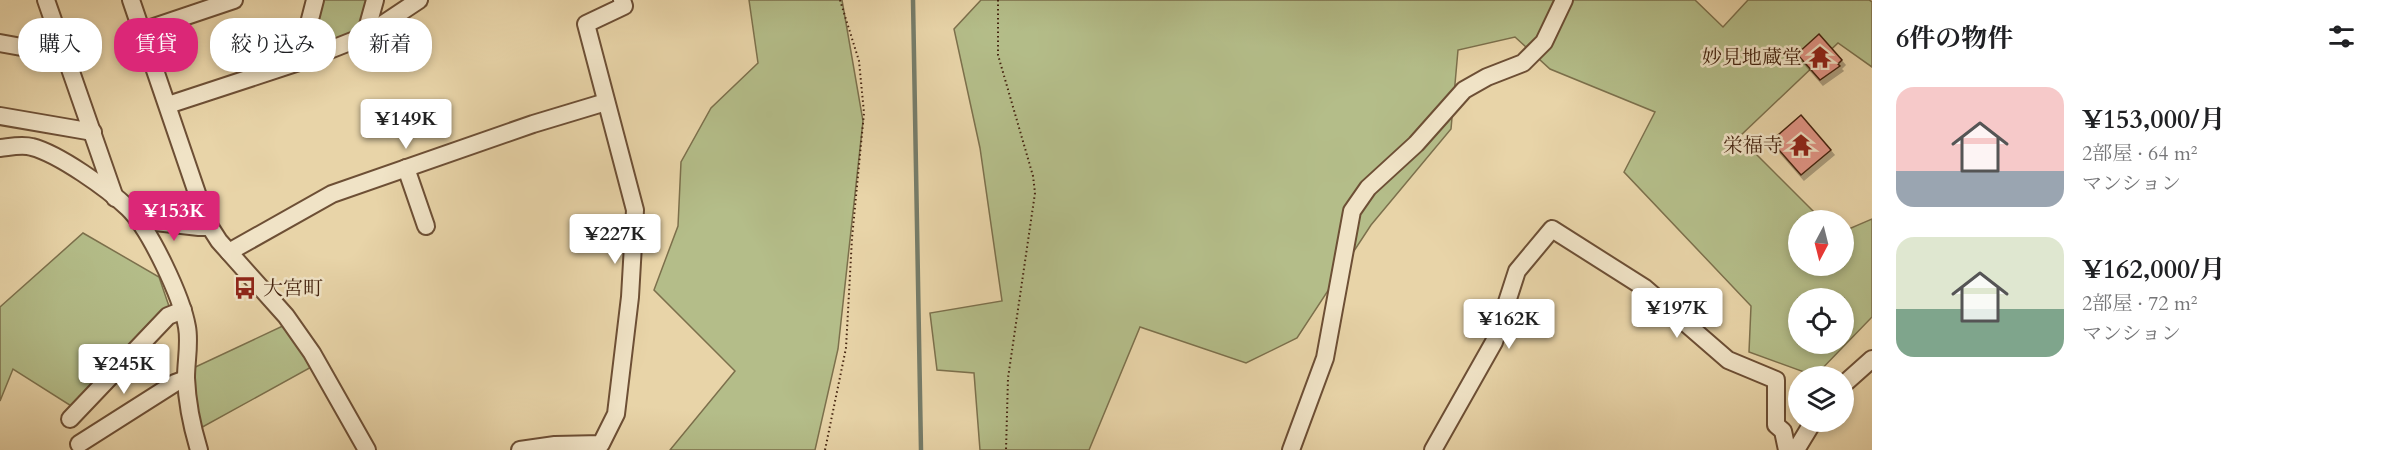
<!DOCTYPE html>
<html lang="ja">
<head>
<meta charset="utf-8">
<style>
  :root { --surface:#fff; --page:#f6f6f6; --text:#202124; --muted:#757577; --accent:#db2777 }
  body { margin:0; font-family:Cardo,"Noto Serif JP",serif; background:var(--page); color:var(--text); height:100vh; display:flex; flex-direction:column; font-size:22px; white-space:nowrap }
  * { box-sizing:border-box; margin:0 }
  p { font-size:20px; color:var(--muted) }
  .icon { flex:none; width:33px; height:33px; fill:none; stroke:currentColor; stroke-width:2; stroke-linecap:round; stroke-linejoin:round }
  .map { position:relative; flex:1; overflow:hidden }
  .side { display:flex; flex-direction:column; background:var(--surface); width:510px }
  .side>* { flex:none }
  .guide { position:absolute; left:18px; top:18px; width:570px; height:54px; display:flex; gap:12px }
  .needle { width:39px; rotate:187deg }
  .controls { position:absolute; left:1788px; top:210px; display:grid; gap:12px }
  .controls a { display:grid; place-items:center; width:66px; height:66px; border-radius:50%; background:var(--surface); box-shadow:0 3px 9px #0003; font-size:30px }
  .price { position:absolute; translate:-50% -51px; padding:0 14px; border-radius:6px; background:#fff; color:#222; font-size:20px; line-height:39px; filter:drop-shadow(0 2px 3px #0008) }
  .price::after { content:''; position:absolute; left:50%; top:36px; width:18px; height:14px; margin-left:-9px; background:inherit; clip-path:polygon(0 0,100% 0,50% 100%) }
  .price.on { background:var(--accent); color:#fff }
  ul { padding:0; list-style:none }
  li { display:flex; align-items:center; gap:18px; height:150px; padding:0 24px }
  li span { display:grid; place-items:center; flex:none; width:168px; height:120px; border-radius:18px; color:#555 }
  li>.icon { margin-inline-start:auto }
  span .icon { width:72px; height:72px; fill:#fffc; stroke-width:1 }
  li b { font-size:26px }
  h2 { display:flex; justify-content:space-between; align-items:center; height:72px; padding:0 24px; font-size:26px }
  .tag { padding:0 21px; border-radius:24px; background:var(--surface); box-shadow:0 3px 9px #0003; font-size:21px; line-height:54px }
  .tag.on { background:var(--accent); color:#fff }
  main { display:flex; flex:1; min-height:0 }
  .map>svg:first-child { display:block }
  .green { fill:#b4bd89; stroke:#7c704c; stroke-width:1.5; fill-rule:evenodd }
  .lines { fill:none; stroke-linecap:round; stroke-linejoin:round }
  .stream { stroke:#767c69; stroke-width:4.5 }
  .building { fill:#e19485; stroke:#44230f; stroke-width:1.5; filter:url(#shadow) }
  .minor-casing { stroke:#6d4f35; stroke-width:20 }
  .path { stroke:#44230f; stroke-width:2; stroke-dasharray:1.5 3; stroke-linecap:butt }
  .minor { stroke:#f0e3c6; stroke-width:16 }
  .labels { text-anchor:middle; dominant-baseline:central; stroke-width:5; stroke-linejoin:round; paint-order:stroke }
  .poi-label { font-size:20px; fill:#44230f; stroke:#f0e3c6; text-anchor:end }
</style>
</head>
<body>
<main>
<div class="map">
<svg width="1872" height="450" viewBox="0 0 1872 450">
  <defs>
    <filter id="shadow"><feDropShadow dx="3" dy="5" stdDeviation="0" flood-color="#0004"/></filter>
  </defs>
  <rect width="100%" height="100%" fill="#e8d4a8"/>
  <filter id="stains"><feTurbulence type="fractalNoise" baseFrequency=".00333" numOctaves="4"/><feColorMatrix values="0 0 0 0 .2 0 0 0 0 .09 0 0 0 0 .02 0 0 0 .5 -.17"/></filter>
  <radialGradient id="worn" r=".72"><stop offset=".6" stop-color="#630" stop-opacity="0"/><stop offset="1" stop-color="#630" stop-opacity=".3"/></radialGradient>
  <g class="green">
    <polygon points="323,0 370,0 362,29 315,53 311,46"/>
    <polygon points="749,0 842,0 863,121 838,349 815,450 670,450 735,371 654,290 678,226 681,162 711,108 758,63"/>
    <path d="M 981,0 L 1695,0 L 1723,27 L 1748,0 L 1869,0 L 1872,2 L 1872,67 L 1838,43 L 1739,137 L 1822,220 L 1798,220 L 1798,266 L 1844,266 L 1844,231 L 1872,219 L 1872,317 L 1815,376 L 1749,352 L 1751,306 L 1624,172 L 1655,112 L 1550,69 L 1515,37 L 1458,50 L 1451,129 L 1371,225 L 1297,338 L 1246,363 L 1140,327 L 1089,450 L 980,450 L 974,373 L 937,370 L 930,313 L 1002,301 L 980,148 L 954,29 ZM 1798,298 L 1844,298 L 1844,344 L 1798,344 Z"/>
    <polygon points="83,233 159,277 172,315 76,409 13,369 0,401 0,307"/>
    <polygon points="287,324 315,365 197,430 189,370"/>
  </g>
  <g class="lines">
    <polyline class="stream" points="913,0 921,450"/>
  </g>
  <g class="building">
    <polygon points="1819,34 1842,60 1838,64 1840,66 1820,80 1797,54"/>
    <polygon points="1801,115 1831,150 1801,175 1771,141"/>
  </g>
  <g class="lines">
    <g class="minor-casing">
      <g id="minor">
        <polyline points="46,0 115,198"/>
        <polyline points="131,0 199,199 210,227 219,241 286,316 312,353 367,450"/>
        <polyline points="142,31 234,0"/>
        <polyline points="365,36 375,0"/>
        <polyline points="0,43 66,55"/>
        <polyline points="299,62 315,0"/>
        <polyline points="168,105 299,62 365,36 419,0"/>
        <polyline points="0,116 93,132"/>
        <path d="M 0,148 C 10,147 22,144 32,147 C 59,154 108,189 128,208 C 150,229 182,298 187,327 C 190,343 186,361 186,378 C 187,402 192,427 199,450"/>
        <polyline points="406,168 426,226"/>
        <polyline points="138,220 199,227 210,227"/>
        <polyline points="229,252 332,194 533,124 606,102"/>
        <polyline points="1844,384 1872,359"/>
        <polyline points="70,419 168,316 183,310"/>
        <polyline points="79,444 175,383 186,379"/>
        <polyline points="520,450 555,445 601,444 616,414 630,297 635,210 586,24 624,6 622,0"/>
        <polyline points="1291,450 1325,358 1352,211 1368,188 1416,144 1464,90 1487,77 1523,63 1544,42 1564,0"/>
        <polyline points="1433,450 1494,342 1517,271 1552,229 1645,288 1728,360 1776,380 1776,425 1783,431 1787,450"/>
        <polyline points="1796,450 1813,422"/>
      </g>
    </g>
    <g class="path">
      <polyline points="998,0 998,55 1033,176 1035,193 1008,378 1006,450"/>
      <polyline points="825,450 846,348 852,238 864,113 859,61 840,0"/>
    </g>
    <use href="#minor" class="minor"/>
  </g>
  <defs>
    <g id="temple-bare" transform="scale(1.8)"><path d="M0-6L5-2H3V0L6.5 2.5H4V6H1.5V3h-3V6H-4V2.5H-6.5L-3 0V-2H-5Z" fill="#8f2418" stroke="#f0e3c6" stroke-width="2.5" paint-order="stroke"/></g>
    <g id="bus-bare" transform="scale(1.8)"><path d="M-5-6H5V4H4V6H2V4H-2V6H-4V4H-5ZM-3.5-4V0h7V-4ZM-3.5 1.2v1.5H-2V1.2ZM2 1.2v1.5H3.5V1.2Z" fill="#8f2418" stroke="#f0e3c6" stroke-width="2.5" paint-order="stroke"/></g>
  </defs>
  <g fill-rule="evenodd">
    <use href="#temple-bare" x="1820" y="57"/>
    <use href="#temple-bare" x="1801" y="145"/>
    <use href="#bus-bare" x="245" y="288"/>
  </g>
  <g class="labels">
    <g class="poi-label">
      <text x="1802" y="57">妙見地蔵堂</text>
      <text x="1783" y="145">栄福寺</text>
      <text x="263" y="288" text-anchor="start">大宮町</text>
    </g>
  </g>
  <rect width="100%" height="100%" filter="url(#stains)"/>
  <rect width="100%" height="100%" fill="url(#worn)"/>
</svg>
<div class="controls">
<a><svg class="needle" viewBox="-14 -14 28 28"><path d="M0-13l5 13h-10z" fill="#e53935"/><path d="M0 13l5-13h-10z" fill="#757577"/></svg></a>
<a><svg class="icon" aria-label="locate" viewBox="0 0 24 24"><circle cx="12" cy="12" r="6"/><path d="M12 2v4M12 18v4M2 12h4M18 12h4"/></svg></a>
<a><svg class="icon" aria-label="layers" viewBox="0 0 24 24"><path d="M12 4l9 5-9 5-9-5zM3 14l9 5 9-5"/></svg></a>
</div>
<b class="price" style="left:406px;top:150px">¥149K</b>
<b class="price on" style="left:174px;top:242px">¥153K</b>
<b class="price" style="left:615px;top:265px">¥227K</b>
<b class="price" style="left:1677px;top:339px">¥197K</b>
<b class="price" style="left:1509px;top:350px">¥162K</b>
<b class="price" style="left:124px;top:395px">¥245K</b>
<div class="guide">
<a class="tag">購入</a>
<a class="tag on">賃貸</a>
<a class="tag">絞り込み</a>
<a class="tag">新着</a>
</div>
</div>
<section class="side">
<h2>6件の物件<svg class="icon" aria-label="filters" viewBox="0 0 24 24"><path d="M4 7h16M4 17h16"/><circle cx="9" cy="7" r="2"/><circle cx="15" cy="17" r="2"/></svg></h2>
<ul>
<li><span style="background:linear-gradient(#f6c9c9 70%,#9aa5b1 0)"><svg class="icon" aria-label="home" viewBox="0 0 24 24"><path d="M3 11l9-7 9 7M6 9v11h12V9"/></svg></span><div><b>¥153,000/月</b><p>2部屋 · 64 m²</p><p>マンション</p></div></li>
<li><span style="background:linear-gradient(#dfe7d0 60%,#7fa58c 0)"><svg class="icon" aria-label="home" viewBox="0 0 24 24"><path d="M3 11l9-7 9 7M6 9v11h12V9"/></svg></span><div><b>¥162,000/月</b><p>2部屋 · 72 m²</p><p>マンション</p></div></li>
</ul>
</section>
</main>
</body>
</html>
